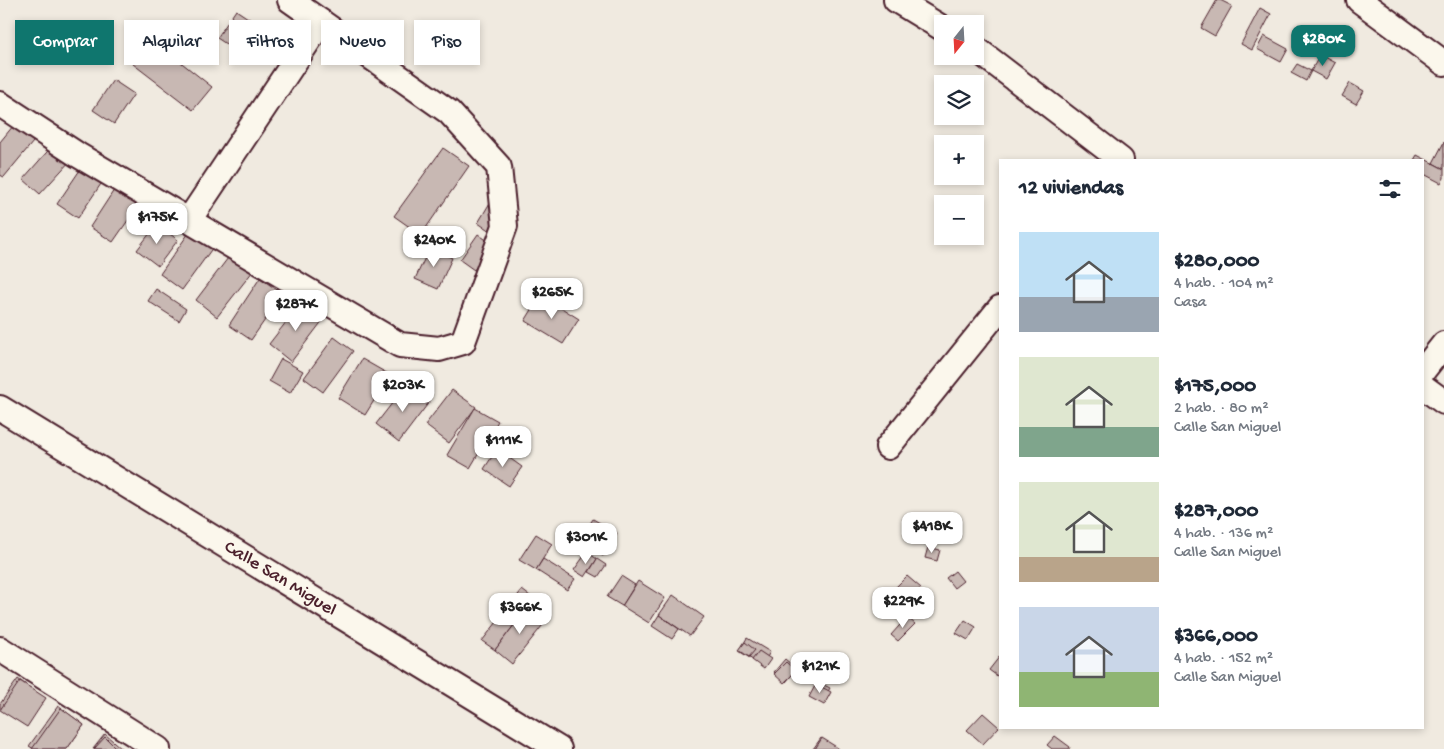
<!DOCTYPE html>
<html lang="es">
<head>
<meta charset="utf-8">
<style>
  :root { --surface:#fff; --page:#f2f2f3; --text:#1f2937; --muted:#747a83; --accent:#0f766e }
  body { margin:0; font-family:"Gochi Hand",sans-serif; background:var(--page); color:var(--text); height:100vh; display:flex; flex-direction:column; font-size:19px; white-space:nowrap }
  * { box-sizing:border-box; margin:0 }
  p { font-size:16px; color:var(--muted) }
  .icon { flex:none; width:28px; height:28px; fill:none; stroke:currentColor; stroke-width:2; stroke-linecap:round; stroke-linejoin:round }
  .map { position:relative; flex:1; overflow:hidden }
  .drawer { position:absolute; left:999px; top:159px; width:425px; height:570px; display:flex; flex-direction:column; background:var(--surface); border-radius:0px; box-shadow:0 2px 8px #0003 }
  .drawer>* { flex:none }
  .banner { position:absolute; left:15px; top:20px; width:475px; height:45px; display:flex; gap:10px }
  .needle { width:32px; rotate:198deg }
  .buttons { position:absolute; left:934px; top:15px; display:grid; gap:10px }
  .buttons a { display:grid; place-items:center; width:50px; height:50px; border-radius:0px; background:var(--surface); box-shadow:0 2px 8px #0003; font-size:25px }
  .price { position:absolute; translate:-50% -42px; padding:0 11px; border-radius:10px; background:#fff; color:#222; font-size:16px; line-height:32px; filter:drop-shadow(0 1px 2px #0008) }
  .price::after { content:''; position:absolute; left:50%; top:30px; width:15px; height:11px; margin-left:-8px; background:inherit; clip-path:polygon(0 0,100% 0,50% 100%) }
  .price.active { background:var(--accent); color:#fff }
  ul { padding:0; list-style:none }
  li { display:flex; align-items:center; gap:15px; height:125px; padding:0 20px }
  li span { display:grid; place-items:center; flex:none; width:140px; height:100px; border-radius:0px; color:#555 }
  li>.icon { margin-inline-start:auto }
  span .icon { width:60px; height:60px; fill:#fffc; stroke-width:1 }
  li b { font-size:21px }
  h2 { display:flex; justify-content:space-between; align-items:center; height:60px; padding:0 20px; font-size:21px }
  .pill { padding:0 18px; border-radius:0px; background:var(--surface); box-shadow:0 2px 8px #0003; font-size:18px; line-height:45px }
  .pill.active { background:var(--accent); color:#fff }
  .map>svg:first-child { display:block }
  .building { fill:#c8b8b3; stroke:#4a1f2b }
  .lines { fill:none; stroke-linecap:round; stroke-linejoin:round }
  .street-casing { stroke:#4a1f2b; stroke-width:28 }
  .street { stroke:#fbf7ec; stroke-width:24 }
  .labels { text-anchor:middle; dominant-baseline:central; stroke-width:4; stroke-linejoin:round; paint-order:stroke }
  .street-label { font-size:19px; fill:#4a1f2b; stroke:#fbf7ec }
</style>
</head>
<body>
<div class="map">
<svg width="1444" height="749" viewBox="0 0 1444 749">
  <rect width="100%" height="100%" fill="#f0eae0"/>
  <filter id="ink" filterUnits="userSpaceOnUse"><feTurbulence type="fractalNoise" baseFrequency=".02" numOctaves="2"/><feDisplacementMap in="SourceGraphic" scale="10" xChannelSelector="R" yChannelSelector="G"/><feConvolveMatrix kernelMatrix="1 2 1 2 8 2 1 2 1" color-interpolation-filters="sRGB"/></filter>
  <g filter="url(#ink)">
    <g class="building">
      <polygon points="1217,0 1220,0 1232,6 1215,36 1201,28"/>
      <polygon points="1260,8 1271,14 1252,50 1241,44"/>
      <polygon points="236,10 257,24 238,52 217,38"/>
      <polygon points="1264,36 1288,49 1281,62 1257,49"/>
      <polygon points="153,40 212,87 193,110 133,64"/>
      <polygon points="1320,55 1335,63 1326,79 1311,71"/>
      <polygon points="1297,64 1311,71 1306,81 1291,73"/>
      <polygon points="113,80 134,94 114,124 93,110"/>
      <polygon points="1350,83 1364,91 1356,104 1342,96"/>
      <polygon points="18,120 38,136 4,177 0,175 0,142"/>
      <polygon points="1444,142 1444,169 1433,163"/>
      <polygon points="54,144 71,160 40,194 23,179"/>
      <polygon points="443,148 469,166 421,235 394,216"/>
      <polygon points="1417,155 1444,169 1444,178 1441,183 1422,173 1422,160 1414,160"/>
      <polygon points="84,164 105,178 78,218 57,204"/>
      <polygon points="116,187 140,203 113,242 90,227"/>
      <polygon points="491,201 507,210 493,233 478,223"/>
      <polygon points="157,224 178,240 158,266 137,250"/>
      <polygon points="193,227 216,243 182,290 160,274"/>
      <polygon points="478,234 492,244 474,270 460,260"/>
      <polygon points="430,247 452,258 438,289 415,279"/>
      <polygon points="231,254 253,271 217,317 196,300"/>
      <polygon points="260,278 283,294 251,340 229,325"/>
      <polygon points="156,289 186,309 179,321 148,301"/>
      <polygon points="541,295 579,319 563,344 525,321"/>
      <polygon points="301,303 323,320 291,362 269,344"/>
      <polygon points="334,337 353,351 323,392 304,378"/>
      <polygon points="281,359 303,371 290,393 269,381"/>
      <polygon points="362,359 390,375 365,415 338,398"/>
      <polygon points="407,384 430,401 399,442 376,424"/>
      <polygon points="452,390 476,407 449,443 425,425"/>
      <polygon points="475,408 498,421 470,468 447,455"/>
      <polygon points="497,449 522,467 509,486 484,469"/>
      <polygon points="593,519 617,533 603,556 579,541"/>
      <polygon points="536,534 552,544 536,570 519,560"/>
      <polygon points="928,547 940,550 937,561 925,558"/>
      <polygon points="587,552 597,559 585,577 574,570"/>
      <polygon points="543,559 575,579 567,590 536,570"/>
      <polygon points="597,559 606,565 598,577 589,572"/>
      <polygon points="955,571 963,581 954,588 946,578"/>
      <polygon points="621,576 635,585 622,606 607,597"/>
      <polygon points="907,576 921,588 905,603 893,590"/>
      <polygon points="638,581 665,598 649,623 622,606"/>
      <polygon points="522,590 534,599 495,650 482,641"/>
      <polygon points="673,595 704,617 690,636 659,615"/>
      <polygon points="528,607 546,621 512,664 495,650"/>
      <polygon points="659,615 679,629 672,639 652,626"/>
      <polygon points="907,617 915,624 898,641 891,635"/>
      <polygon points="965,620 976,627 968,640 956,633"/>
      <polygon points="747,638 770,652 762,666 739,651"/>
      <polygon points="745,642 755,650 749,657 739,650"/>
      <polygon points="759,651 771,659 764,669 752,660"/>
      <polygon points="1000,656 1000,678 989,670"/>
      <polygon points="785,659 797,669 786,682 774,672"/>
      <polygon points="786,662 796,671 784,683 774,674"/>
      <polygon points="18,679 43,697 23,724 0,708 0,704"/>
      <polygon points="20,681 46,698 27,727 0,710"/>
      <polygon points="818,682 830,688 822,702 811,696"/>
      <polygon points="816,684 831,692 824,705 809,697"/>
      <polygon points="58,706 84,725 67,749 34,749 29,746"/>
      <polygon points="61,708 84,725 67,749 32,749"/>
      <polygon points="983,713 999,727 983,744 967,730"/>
      <polygon points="105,734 122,749 93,749"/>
      <polygon points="1055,736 1070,747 1069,749 1052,749 1047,745"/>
      <polygon points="105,737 117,749 94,749"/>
      <polygon points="821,738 837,749 813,749"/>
      <polygon points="822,738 838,748 837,749 815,749"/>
    </g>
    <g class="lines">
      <g class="street-casing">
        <g id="street">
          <polyline points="896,0 942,28"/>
          <polyline points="1359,0 1444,63"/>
          <polyline points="975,48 1121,160"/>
          <polyline points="0,104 78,155 400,345 439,349 463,342 505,226 499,167 449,112 290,0"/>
          <polyline points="189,220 321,22"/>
          <polyline points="1422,372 1444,344"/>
          <polyline points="1422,386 1444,402"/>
          <path id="s1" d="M 0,408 L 559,749"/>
          <polyline points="888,447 1000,308"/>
          <polyline points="0,649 158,749"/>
        </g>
      </g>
      <use href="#street" class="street"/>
    </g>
  </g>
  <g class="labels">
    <g class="street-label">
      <text stroke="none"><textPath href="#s1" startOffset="328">Calle San Miguel</textPath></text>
    </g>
  </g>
</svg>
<div class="buttons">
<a><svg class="needle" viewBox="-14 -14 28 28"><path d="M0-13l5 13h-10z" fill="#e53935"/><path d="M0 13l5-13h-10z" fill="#747a83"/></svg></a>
<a><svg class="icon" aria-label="layers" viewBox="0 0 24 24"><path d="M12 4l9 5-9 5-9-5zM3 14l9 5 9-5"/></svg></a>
<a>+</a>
<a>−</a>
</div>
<b class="price active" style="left:1323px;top:67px">$280K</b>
<b class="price" style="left:157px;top:245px">$175K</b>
<b class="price" style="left:434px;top:268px">$240K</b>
<b class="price" style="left:552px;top:320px">$265K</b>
<b class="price" style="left:296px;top:332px">$287K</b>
<b class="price" style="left:403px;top:413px">$203K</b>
<b class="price" style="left:503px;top:468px">$111K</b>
<b class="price" style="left:932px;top:554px">$418K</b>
<b class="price" style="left:586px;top:565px">$301K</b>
<b class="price" style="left:903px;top:629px">$229K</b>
<b class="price" style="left:520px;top:635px">$366K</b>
<b class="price" style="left:820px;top:694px">$121K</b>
<div class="banner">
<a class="pill active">Comprar</a>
<a class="pill">Alquilar</a>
<a class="pill">Filtros</a>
<a class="pill">Nuevo</a>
<a class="pill">Piso</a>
</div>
<section class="drawer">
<h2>12 viviendas<svg class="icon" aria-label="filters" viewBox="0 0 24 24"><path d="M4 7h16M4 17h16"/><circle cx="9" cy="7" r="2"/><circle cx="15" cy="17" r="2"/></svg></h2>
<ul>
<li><span style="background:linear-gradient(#bfe0f5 65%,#9aa5b1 0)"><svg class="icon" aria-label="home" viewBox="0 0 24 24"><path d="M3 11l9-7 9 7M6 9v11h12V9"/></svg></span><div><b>$280,000</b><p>4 hab. · 104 m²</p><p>Casa</p></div></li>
<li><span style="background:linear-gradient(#dfe7d0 70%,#7fa58c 0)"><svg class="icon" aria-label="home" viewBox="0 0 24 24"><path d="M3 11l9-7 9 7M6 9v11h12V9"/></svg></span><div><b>$175,000</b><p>2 hab. · 80 m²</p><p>Calle San Miguel</p></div></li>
<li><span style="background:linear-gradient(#dfe7d0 75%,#b9a48a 0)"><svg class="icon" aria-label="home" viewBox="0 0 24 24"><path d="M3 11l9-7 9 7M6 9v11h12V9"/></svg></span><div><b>$287,000</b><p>4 hab. · 136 m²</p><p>Calle San Miguel</p></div></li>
<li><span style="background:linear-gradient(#c9d6e8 65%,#8fb573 0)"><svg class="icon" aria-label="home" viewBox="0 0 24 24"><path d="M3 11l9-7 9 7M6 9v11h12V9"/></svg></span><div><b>$366,000</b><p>4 hab. · 152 m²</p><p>Calle San Miguel</p></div></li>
</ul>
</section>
</div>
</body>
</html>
